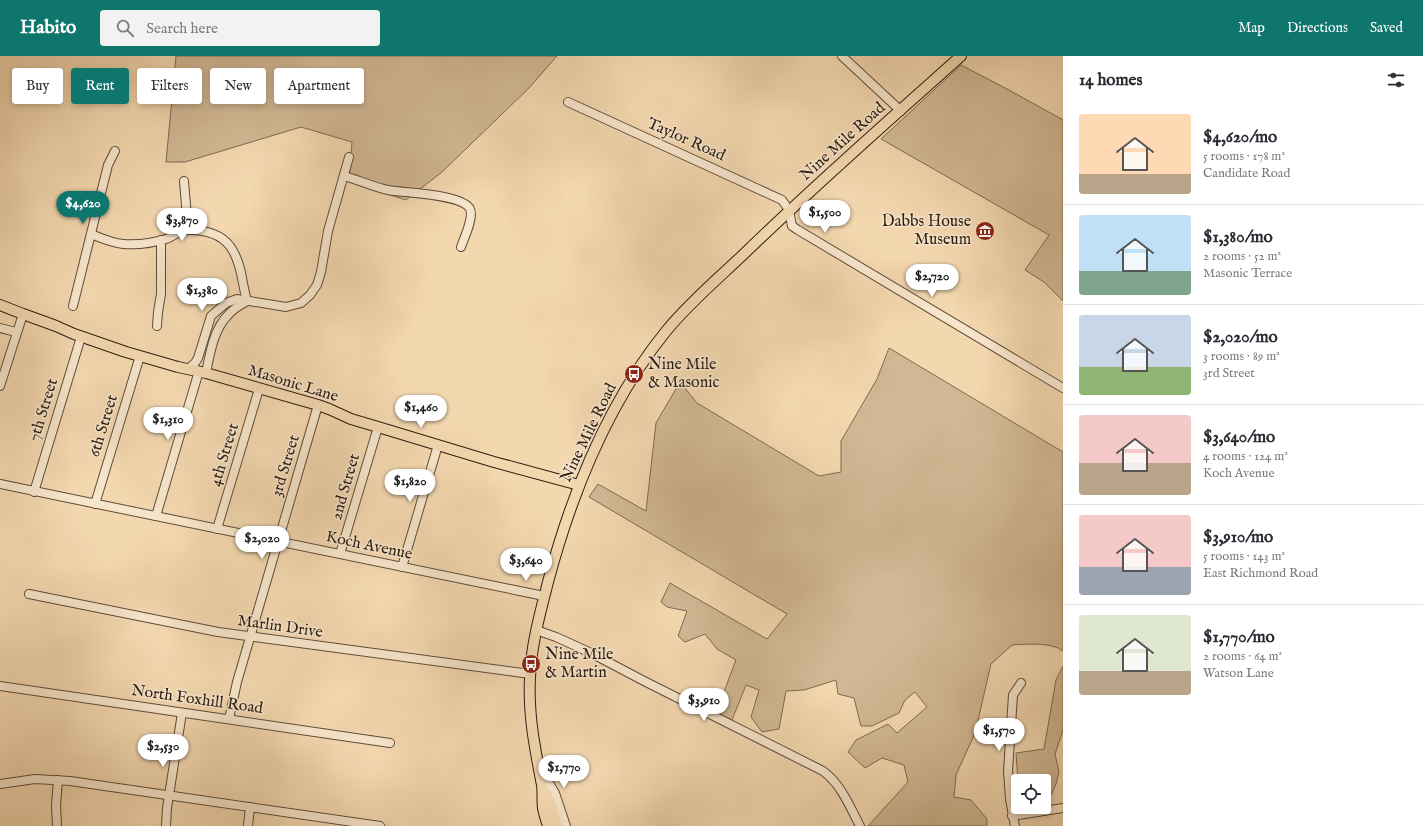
<!DOCTYPE html>
<html lang="en">
<head>
<meta charset="utf-8">
<style>
  :root { --surface:#fff; --page:#f2f2f3; --text:#2b2b33; --muted:#7c7c81; --line:#e1e1e2; --accent:#0f766e }
  body { margin:0; font-family:"IM FELL English",serif; background:var(--page); color:var(--text); height:100vh; display:flex; flex-direction:column; font-size:15px; white-space:nowrap }
  * { box-sizing:border-box; margin:0 }
  p { font-size:13px; color:var(--muted) }
  .icon { flex:none; width:22px; height:22px; fill:none; stroke:currentColor; stroke-width:2; stroke-linecap:round; stroke-linejoin:round }
  .map { position:relative; flex:1; overflow:hidden }
  .sheet { display:flex; flex-direction:column; background:var(--surface); width:360px }
  .sheet>* { flex:none }
  .guide { position:absolute; left:12px; top:12px; width:380px; height:36px; display:flex; gap:8px }
  .buttons { position:absolute; left:1011px; top:718px; display:grid; gap:8px }
  .buttons a { display:grid; place-items:center; width:40px; height:40px; border-radius:4px; background:var(--surface); box-shadow:0 2px 6px #0003; font-size:20px }
  .price { position:absolute; translate:-50% -34px; padding:0 9px; border-radius:14px; background:#fff; color:#222; font-size:13px; line-height:26px; filter:drop-shadow(0 1px 2px #0008) }
  .price::after { content:''; position:absolute; left:50%; top:24px; width:12px; height:9px; margin-left:-6px; background:inherit; clip-path:polygon(0 0,100% 0,50% 100%) }
  .price.current { background:var(--accent); color:#fff }
  ul { padding:0; list-style:none }
  li { display:flex; align-items:center; gap:12px; height:100px; padding:0 16px }
  li+li { border-top:1px solid var(--line) }
  li span { display:grid; place-items:center; flex:none; width:112px; height:80px; border-radius:4px; color:#555 }
  li>.icon { margin-inline-start:auto }
  span .icon { width:48px; height:48px; fill:#fffc; stroke-width:1 }
  li b { font-size:17px }
  h2 { display:flex; justify-content:space-between; align-items:center; height:48px; padding:0 16px; font-size:17px }
  .pill { padding:0 14px; border-radius:4px; background:var(--surface); box-shadow:0 2px 6px #0003; font-size:14px; line-height:36px }
  .pill.current { background:var(--accent); color:#fff }
  header { display:flex; align-items:center; gap:24px; box-sizing:border-box; height:56px; padding:0 20px; background:var(--accent); color:#fff }
  header strong { font-size:19px }
  nav { display:flex; gap:22px; margin-inline-start:auto; font-size:14px }
  .search { width:280px; height:36px; background:var(--page); display:flex; align-items:center; gap:10px; box-sizing:border-box; padding:0 14px; border-radius:4px; color:var(--muted); font-size:15px }
  main { display:flex; flex:1; min-height:0 }
  .map>svg:first-child { display:block }
  .green { fill:#d1b794; stroke:#7e6a53 }
  .lines { fill:none; stroke-linecap:round; stroke-linejoin:round }
  .minor-casing { stroke:#5e4c39; stroke-width:10 }
  .major-casing { stroke:#2c1d12; stroke-width:12 }
  .minor { stroke:#f7e5cb; stroke-width:8 }
  .major { stroke:#f3d7af; stroke-width:10 }
  .labels { text-anchor:middle; dominant-baseline:central; stroke-width:3; stroke-linejoin:round; paint-order:stroke }
  .street-label { font-size:16px; fill:#2c1d12; stroke:#f7e5cb }
  .poi-label { font-size:16px; fill:#2c1d12; stroke:#f7e5cb; text-anchor:start }
</style>
</head>
<body>
<header>
<strong>Habito</strong>
<div class="search"><svg class="icon" aria-label="search" viewBox="0 0 24 24"><circle cx="10" cy="10" r="6"/><path d="M15 15l6 6"/></svg>Search here</div>
<nav><a>Map</a><a>Directions</a><a>Saved</a></nav>
</header>
<main>
<div class="map">
<svg width="1063" height="770" viewBox="0 0 1063 770">
  <rect width="100%" height="100%" fill="#f3d7af"/>
  <filter id="stains"><feTurbulence type="fractalNoise" baseFrequency=".005" numOctaves="4"/><feColorMatrix values="0 0 0 0 .2 0 0 0 0 .09 0 0 0 0 .02 0 0 0 .5 -.17"/></filter>
  <radialGradient id="worn" r=".72"><stop offset=".6" stop-color="#630" stop-opacity="0"/><stop offset="1" stop-color="#630" stop-opacity=".3"/></radialGradient>
  <g class="green">
    <polygon points="176,0 557,0 529,32 442,116 406,144 349,126 352,86 301,71 185,106 166,106"/>
    <polygon points="961,9 1009,34 1063,64 1063,245 1044,226 1025,214 1049,179 881,83"/>
    <path d="M 889,292 L 1063,396 L 1063,595 C 1052,586 1026,588 1012,589 L 991,608 L 975,677 L 956,719 L 954,741 L 971,744 L 987,763 L 987,770 L 868,770 L 908,726 L 904,709 L 882,702 L 865,712 L 848,696 L 856,684 L 888,668 L 897,677 L 927,651 L 915,636 L 905,644 L 899,657 L 872,670 L 861,670 L 854,642 L 838,638 L 836,624 L 804,634 L 786,635 L 779,673 L 762,676 L 751,661 L 759,634 L 746,629 L 732,664 L 716,657 L 736,604 L 717,593 L 705,578 L 685,586 L 678,580 L 687,555 L 667,551 L 661,546 L 670,527 L 767,583 L 787,558 L 589,441 L 598,428 L 646,455 L 656,367 L 680,326 L 697,347 L 819,420 L 841,416 L 841,385 L 877,323 Z"/>
    <polygon points="1063,610 1063,674 1055,698 1059,716 1056,728 1048,746 1044,747 1044,725 1018,725 1016,697 1044,693 1056,624"/>
  </g>
  <g class="lines">
    <g class="minor-casing">
      <g id="minor">
        <polyline points="842,0 901,55"/>
        <polyline points="568,46 782,144 789,154 792,170 798,174 1063,332"/>
        <path d="M 344,120 C 359,124 373,131 388,134 C 404,137 463,138 470,153 C 474,162 464,182 461,191"/>
        <polyline points="184,125 188,174"/>
        <path d="M 91,178 C 101,182 112,187 123,188 C 137,189 153,187 166,183 C 173,181 178,175 185,174 C 188,173 192,174 194,174 C 210,175 225,180 233,195 C 242,210 242,228 247,245"/>
        <polyline points="73,250 108,109 115,95"/>
        <polyline points="157,270 158,256 161,238 161,184"/>
        <polyline points="0,272 16,276"/>
        <polyline points="188,313 195,307 198,302 211,260 226,247 237,243 286,251 301,247 310,239 317,229 321,216 328,175 349,101"/>
        <path d="M 206,317 C 210,297 214,272 229,258 C 234,252 241,249 247,245"/>
        <polyline points="0,330 23,258"/>
        <polyline points="0,428 544,540"/>
        <polyline points="34,436 81,281"/>
        <polyline points="95,448 140,300"/>
        <polyline points="156,460 199,315"/>
        <polyline points="217,473 259,333"/>
        <polyline points="340,498 378,371"/>
        <polyline points="402,511 438,389"/>
        <polyline points="29,538 218,576 530,618"/>
        <path d="M 536,574 L 556,581 L 589,596 L 644,625 L 823,715 C 841,728 850,751 860,770"/>
        <polyline points="0,630 390,687"/>
        <polyline points="229,663 237,626 318,349"/>
        <polyline points="540,712 555,737 566,770"/>
        <polyline points="0,728 35,723 70,725 380,770"/>
        <polyline points="1012,760 1063,752"/>
        <polyline points="57,770 56,749 58,724"/>
        <polyline points="166,770 167,752 182,657"/>
        <polyline points="248,770 250,751"/>
        <polyline points="1015,770 1010,743 1008,715 1013,639 1021,627"/>
      </g>
    </g>
    <g class="major-casing">
      <g id="major">
        <polyline points="0,249 23,258 56,270 74,278 126,296 178,311 206,317 318,349 329,353 351,363 378,371 494,406 579,429"/>
        <polyline points="543,733 550,746 557,770"/>
        <path d="M 548,770 C 546,764 544,758 543,752 C 542,744 543,736 542,729 C 535,693 528,659 530,622 C 531,589 540,558 548,526 C 572,436 608,346 667,274 C 691,245 720,221 747,195 C 816,128 889,64 961,0"/>
      </g>
    </g>
    <use href="#minor" class="minor"/>
    <use href="#major" class="major"/>
  </g>
  <defs>
    <g id="museum-disc" transform="scale(1)"><circle r="9.5" fill="#8f2418" stroke="#f7e5cb"/><path d="M0-6L6-3V-2H-6V-3ZM-5-1h2V3h-2ZM-1-1h2V3h-2ZM3-1h2V3H3ZM-6 4H6V6H-6Z" fill="#fff"/></g>
    <g id="bus-disc" transform="scale(1)"><circle r="9.5" fill="#8f2418" stroke="#f7e5cb"/><path d="M-5-6H5V4H4V6H2V4H-2V6H-4V4H-5ZM-3.5-4V0h7V-4ZM-3.5 1.2v1.5H-2V1.2ZM2 1.2v1.5H3.5V1.2Z" fill="#fff"/></g>
  </defs>
  <g fill-rule="evenodd">
    <use href="#museum-disc" x="985" y="175"/>
    <use href="#bus-disc" x="634" y="318"/>
    <use href="#bus-disc" x="531" y="608"/>
  </g>
  <g class="labels">
    <g class="street-label">
      <text transform="translate(686 84) rotate(24)">Taylor Road</text>
      <text transform="translate(843 86) rotate(-42)">Nine Mile Road</text>
      <text transform="translate(293 328) rotate(17)">Masonic Lane</text>
      <text transform="translate(44 354) rotate(-73)">7th Street</text>
      <text transform="translate(104 370) rotate(-73)">6th Street</text>
      <text transform="translate(589 377) rotate(-64)">Nine Mile Road</text>
      <text transform="translate(225 399) rotate(-73)">4th Street</text>
      <text transform="translate(286 410) rotate(-73)">3rd Street</text>
      <text transform="translate(346 431) rotate(-74)">2nd Street</text>
      <text transform="translate(369 490) rotate(12)">Koch Avenue</text>
      <text transform="translate(280 571) rotate(8)">Marlin Drive</text>
      <text transform="translate(197 644) rotate(8)">North Foxhill Road</text>
    </g>
    <g class="poi-label">
      <text x="971" y="166" text-anchor="end">Dabbs House<tspan x="971" dy="18">Museum</tspan></text>
      <text x="648" y="309">Nine Mile<tspan x="648" dy="18">&amp; Masonic</tspan></text>
      <text x="545" y="599">Nine Mile<tspan x="545" dy="18">&amp; Martin</tspan></text>
    </g>
  </g>
  <rect width="100%" height="100%" filter="url(#stains)"/>
  <rect width="100%" height="100%" fill="url(#worn)"/>
</svg>
<div class="buttons">
<a><svg class="icon" aria-label="locate" viewBox="0 0 24 24"><circle cx="12" cy="12" r="6"/><path d="M12 2v4M12 18v4M2 12h4M18 12h4"/></svg></a>
</div>
<b class="price current" style="left:83px;top:169px">$4,620</b>
<b class="price" style="left:825px;top:178px">$1,500</b>
<b class="price" style="left:182px;top:186px">$3,870</b>
<b class="price" style="left:932px;top:242px">$2,720</b>
<b class="price" style="left:202px;top:256px">$1,380</b>
<b class="price" style="left:421px;top:373px">$1,460</b>
<b class="price" style="left:168px;top:385px">$1,310</b>
<b class="price" style="left:410px;top:447px">$1,820</b>
<b class="price" style="left:262px;top:504px">$2,020</b>
<b class="price" style="left:526px;top:526px">$3,640</b>
<b class="price" style="left:704px;top:666px">$3,910</b>
<b class="price" style="left:999px;top:696px">$1,570</b>
<b class="price" style="left:163px;top:712px">$2,530</b>
<b class="price" style="left:564px;top:733px">$1,770</b>
<div class="guide">
<a class="pill">Buy</a>
<a class="pill current">Rent</a>
<a class="pill">Filters</a>
<a class="pill">New</a>
<a class="pill">Apartment</a>
</div>
</div>
<section class="sheet">
<h2>14 homes<svg class="icon" aria-label="filters" viewBox="0 0 24 24"><path d="M4 7h16M4 17h16"/><circle cx="9" cy="7" r="2"/><circle cx="15" cy="17" r="2"/></svg></h2>
<ul>
<li><span style="background:linear-gradient(#ffd9b3 75%,#b9a48a 0)"><svg class="icon" aria-label="home" viewBox="0 0 24 24"><path d="M3 11l9-7 9 7M6 9v11h12V9"/></svg></span><div><b>$4,620/mo</b><p>5 rooms · 178 m²</p><p>Candidate Road</p></div></li>
<li><span style="background:linear-gradient(#bfe0f5 70%,#7fa58c 0)"><svg class="icon" aria-label="home" viewBox="0 0 24 24"><path d="M3 11l9-7 9 7M6 9v11h12V9"/></svg></span><div><b>$1,380/mo</b><p>2 rooms · 52 m²</p><p>Masonic Terrace</p></div></li>
<li><span style="background:linear-gradient(#c9d6e8 65%,#8fb573 0)"><svg class="icon" aria-label="home" viewBox="0 0 24 24"><path d="M3 11l9-7 9 7M6 9v11h12V9"/></svg></span><div><b>$2,020/mo</b><p>3 rooms · 89 m²</p><p>3rd Street</p></div></li>
<li><span style="background:linear-gradient(#f6c9c9 60%,#b9a48a 0)"><svg class="icon" aria-label="home" viewBox="0 0 24 24"><path d="M3 11l9-7 9 7M6 9v11h12V9"/></svg></span><div><b>$3,640/mo</b><p>4 rooms · 124 m²</p><p>Koch Avenue</p></div></li>
<li><span style="background:linear-gradient(#f6c9c9 65%,#9aa5b1 0)"><svg class="icon" aria-label="home" viewBox="0 0 24 24"><path d="M3 11l9-7 9 7M6 9v11h12V9"/></svg></span><div><b>$3,910/mo</b><p>5 rooms · 143 m²</p><p>East Richmond Road</p></div></li>
<li><span style="background:linear-gradient(#dfe7d0 70%,#b9a48a 0)"><svg class="icon" aria-label="home" viewBox="0 0 24 24"><path d="M3 11l9-7 9 7M6 9v11h12V9"/></svg></span><div><b>$1,770/mo</b><p>2 rooms · 64 m²</p><p>Watson Lane</p></div></li>
</ul>
</section>
</main>
</body>
</html>
